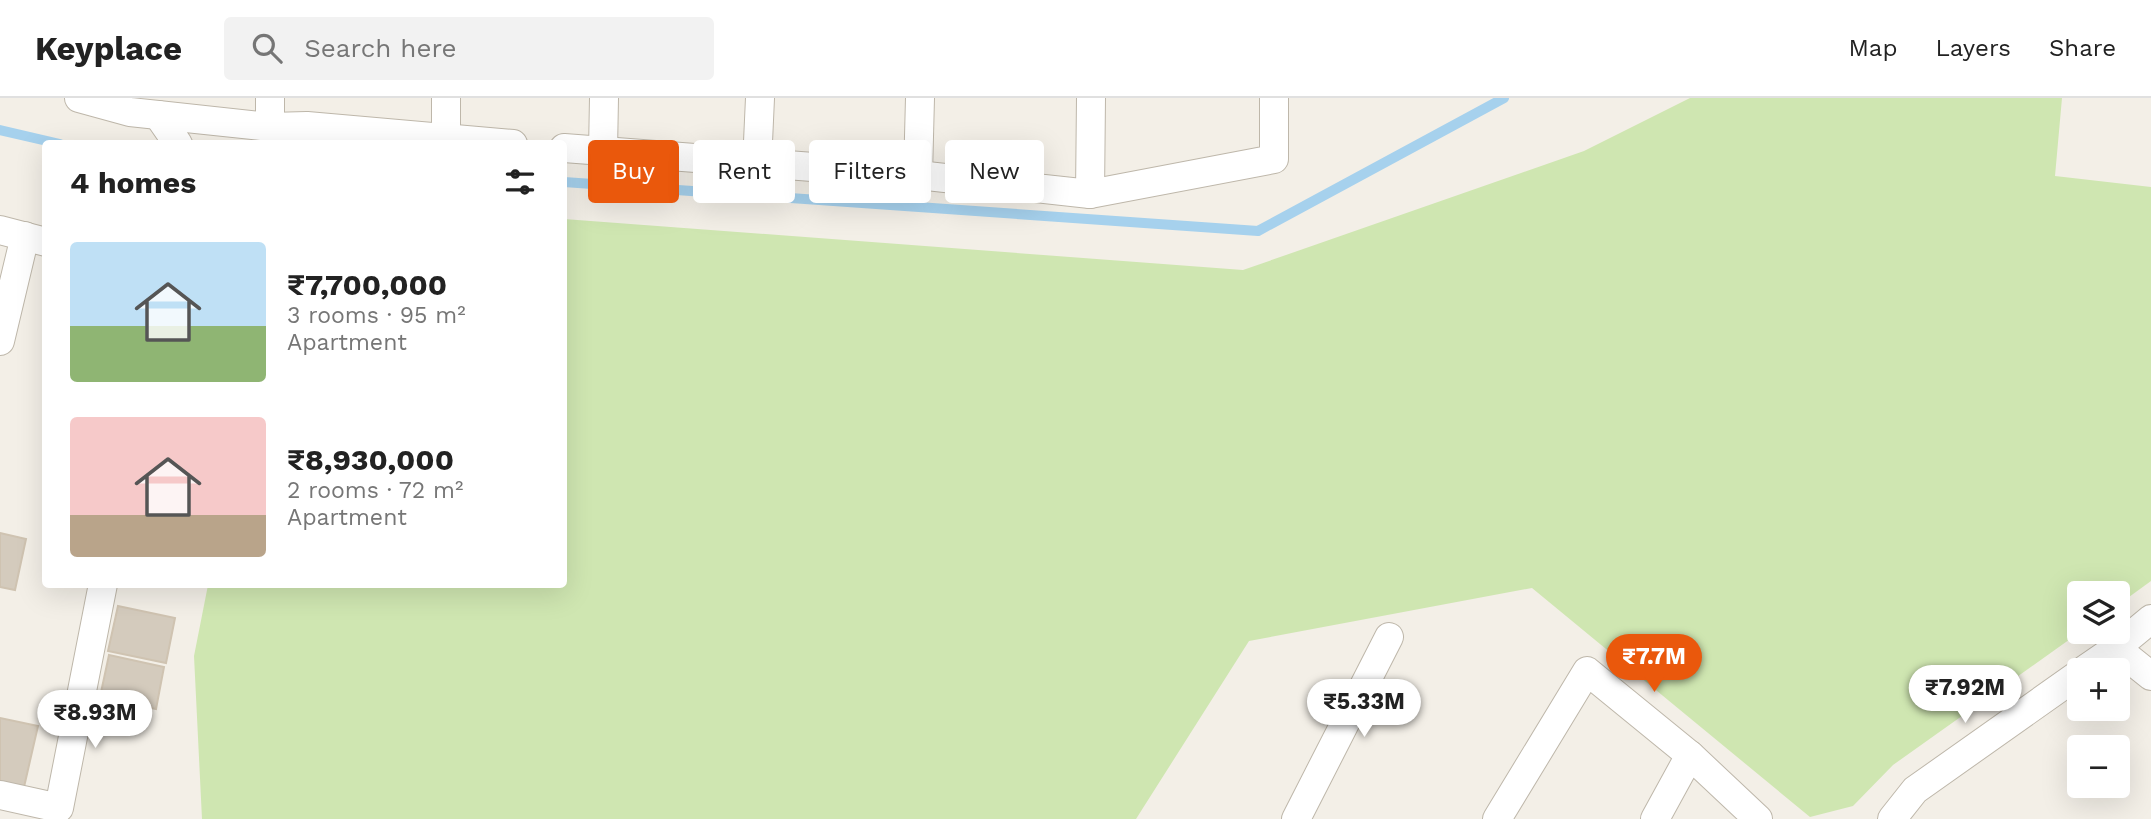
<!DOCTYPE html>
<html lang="en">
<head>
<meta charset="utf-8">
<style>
  :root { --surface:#fff; --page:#f2f2f2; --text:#222; --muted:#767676; --line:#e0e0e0; --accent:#ea580c }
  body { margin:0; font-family:"Work Sans",sans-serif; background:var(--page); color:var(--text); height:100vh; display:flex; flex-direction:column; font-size:26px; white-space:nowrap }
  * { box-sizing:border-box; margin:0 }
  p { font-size:23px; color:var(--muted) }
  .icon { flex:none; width:38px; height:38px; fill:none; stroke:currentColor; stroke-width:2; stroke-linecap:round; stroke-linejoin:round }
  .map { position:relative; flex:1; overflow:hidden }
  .details { position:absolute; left:42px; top:42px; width:525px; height:448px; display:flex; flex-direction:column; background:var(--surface); border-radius:7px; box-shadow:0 7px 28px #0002 }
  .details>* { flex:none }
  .banner { position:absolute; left:588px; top:42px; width:665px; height:63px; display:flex; gap:14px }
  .fabs { position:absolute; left:2067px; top:483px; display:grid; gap:14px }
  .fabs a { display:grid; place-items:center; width:63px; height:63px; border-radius:7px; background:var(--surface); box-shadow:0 7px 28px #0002; font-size:35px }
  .price { position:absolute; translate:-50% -60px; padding:0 16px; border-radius:24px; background:#fff; color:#222; font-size:23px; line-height:46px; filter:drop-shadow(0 2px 4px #0008) }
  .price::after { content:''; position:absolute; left:50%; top:42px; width:21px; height:16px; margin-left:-10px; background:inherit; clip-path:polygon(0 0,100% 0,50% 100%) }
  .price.active { background:var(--accent); color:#fff }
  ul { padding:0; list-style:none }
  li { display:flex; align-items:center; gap:21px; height:175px; padding:0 28px }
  li span { display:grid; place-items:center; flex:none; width:196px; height:140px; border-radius:7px; color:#555 }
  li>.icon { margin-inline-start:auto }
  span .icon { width:84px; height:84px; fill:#fffc; stroke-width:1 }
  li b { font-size:30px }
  h2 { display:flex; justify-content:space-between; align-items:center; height:84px; padding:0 28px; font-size:30px }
  .tag { padding:0 24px; border-radius:7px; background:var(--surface); box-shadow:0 7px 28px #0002; font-size:24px; line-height:63px }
  .tag.active { background:var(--accent); color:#fff }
  header { display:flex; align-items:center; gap:42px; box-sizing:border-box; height:98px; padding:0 35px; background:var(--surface); border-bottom:2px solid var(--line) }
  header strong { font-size:33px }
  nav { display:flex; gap:38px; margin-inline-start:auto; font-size:24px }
  .search { width:490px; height:63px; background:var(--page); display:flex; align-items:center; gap:18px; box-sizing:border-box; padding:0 24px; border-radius:7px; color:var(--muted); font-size:26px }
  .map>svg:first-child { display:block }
  .grass { fill:#cfe6b1 }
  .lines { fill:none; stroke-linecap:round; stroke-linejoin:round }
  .stream { stroke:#a6d1ed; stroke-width:10 }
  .building { fill:#d4cbbd; stroke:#cfc3b1; stroke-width:2 }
  .street-casing { stroke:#beb7aa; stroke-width:30 }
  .street { stroke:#fff; stroke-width:28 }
</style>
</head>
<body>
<header>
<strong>Keyplace</strong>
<div class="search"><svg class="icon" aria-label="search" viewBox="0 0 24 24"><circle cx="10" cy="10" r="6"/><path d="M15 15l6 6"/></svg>Search here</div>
<nav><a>Map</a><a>Layers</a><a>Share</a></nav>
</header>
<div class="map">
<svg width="2151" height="721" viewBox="0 0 2151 721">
  <rect width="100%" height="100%" fill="#f3efe7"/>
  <polygon class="grass" points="1690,0 2062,0 2055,78 2151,89 2151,483 2118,507 2118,495 2079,495 2080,534 1893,667 1853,708 1810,719 1532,490 1249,543 1136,721 202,721 194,558 208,487 564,486 564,121 1243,172 1584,53"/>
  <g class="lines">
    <g class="stream">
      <polyline points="0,32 60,46"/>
      <polyline points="564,84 1258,133 1504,0"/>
    </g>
  </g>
  <g class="building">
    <polygon points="0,435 26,441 15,492 0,489"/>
    <polygon points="118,508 175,520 166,565 108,553"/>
    <polygon points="109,557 164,569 156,611 100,599"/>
    <polygon points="0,620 38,628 24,689 0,683"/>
  </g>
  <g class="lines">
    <g class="street-casing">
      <g id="street">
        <polyline points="79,0 130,14 158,17"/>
        <polyline points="270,29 270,0"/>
        <polyline points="446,40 446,0"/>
        <polyline points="178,46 158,17 270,29 307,28 513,46"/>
        <polyline points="564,50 918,77 1090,96 1274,61 1274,0"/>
        <polyline points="603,53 604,0"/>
        <polyline points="757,66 760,0"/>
        <polyline points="918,77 920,0"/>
        <polyline points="1090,96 1091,0"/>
        <polyline points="0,132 46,144"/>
        <polyline points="0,243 25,138"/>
        <polyline points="2116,550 2151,578"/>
        <polyline points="2084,572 2116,550 2151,521"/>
        <polyline points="0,697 59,710 103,486"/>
        <polyline points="1296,721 1389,539"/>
        <polyline points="1497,721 1587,573 1690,657"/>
        <polyline points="1655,721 1690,657 1758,721"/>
        <polyline points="1892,721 1915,692 2079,576"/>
      </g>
    </g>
    <use href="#street" class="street"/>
  </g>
</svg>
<div class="fabs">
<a><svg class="icon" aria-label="layers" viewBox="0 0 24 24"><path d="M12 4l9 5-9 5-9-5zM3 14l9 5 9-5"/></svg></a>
<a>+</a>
<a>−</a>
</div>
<b class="price active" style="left:1654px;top:596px">₹7.7M</b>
<b class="price" style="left:1965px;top:627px">₹7.92M</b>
<b class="price" style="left:1364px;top:641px">₹5.33M</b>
<b class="price" style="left:95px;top:652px">₹8.93M</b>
<div class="banner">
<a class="tag active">Buy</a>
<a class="tag">Rent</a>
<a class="tag">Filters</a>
<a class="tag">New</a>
</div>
<section class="details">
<h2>4 homes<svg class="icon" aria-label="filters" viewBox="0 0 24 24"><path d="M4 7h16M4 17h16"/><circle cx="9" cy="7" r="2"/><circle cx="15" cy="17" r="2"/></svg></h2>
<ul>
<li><span style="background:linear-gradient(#bfe0f5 60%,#8fb573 0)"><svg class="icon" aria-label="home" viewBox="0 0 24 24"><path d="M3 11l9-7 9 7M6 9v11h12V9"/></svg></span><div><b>₹7,700,000</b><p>3 rooms · 95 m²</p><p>Apartment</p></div></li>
<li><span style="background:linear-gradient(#f6c9c9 70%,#b9a48a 0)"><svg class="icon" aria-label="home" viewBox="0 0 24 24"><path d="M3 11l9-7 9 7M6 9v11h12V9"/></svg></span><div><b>₹8,930,000</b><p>2 rooms · 72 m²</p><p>Apartment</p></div></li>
</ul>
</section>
</div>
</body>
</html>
